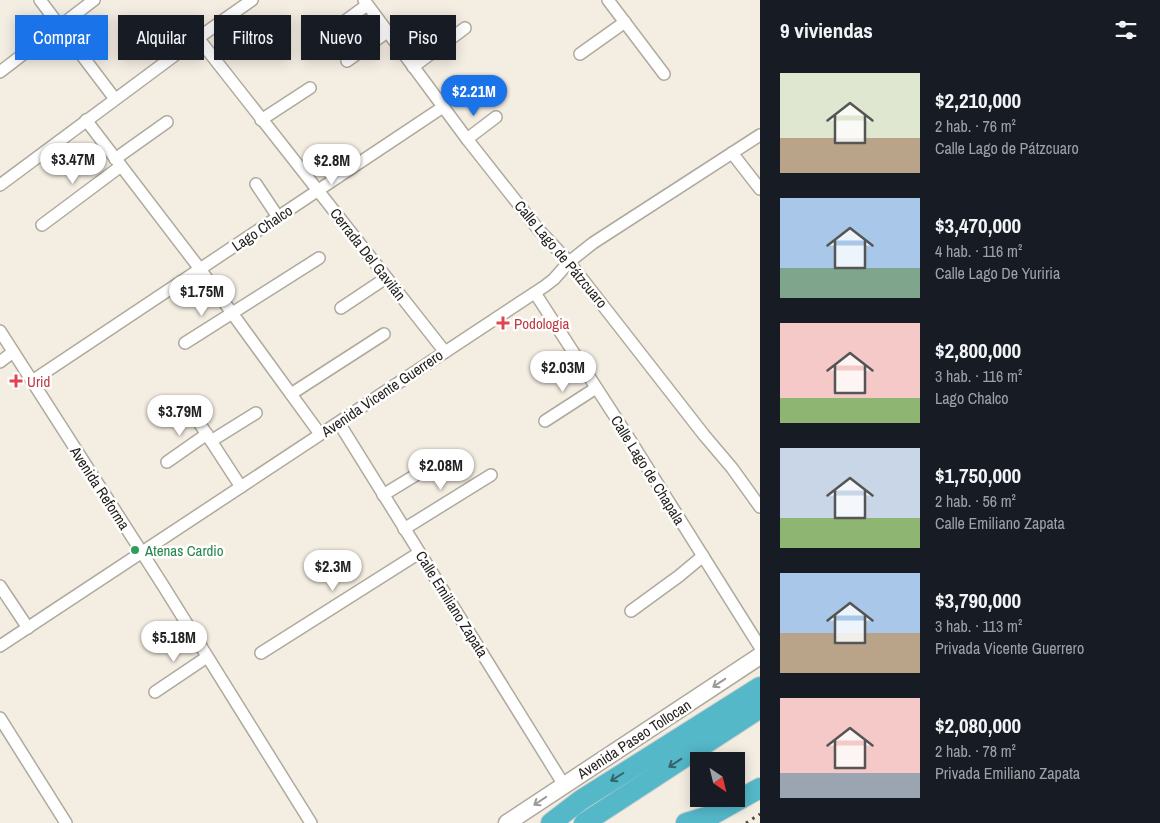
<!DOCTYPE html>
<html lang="es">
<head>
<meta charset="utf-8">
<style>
  :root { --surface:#171b24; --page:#242831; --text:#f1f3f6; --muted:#9ea1a6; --accent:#1a73e8 }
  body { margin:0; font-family:"Archivo Narrow",sans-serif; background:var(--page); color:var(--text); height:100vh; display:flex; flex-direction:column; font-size:19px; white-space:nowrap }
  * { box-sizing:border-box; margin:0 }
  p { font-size:16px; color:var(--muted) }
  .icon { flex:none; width:28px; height:28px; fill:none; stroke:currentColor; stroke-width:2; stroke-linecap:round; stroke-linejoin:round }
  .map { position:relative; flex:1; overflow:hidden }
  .drawer { display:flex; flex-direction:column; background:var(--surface); width:400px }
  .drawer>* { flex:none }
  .banner { position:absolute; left:15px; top:15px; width:475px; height:45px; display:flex; gap:10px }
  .needle { width:32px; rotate:145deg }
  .fabs { position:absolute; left:690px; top:752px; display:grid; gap:10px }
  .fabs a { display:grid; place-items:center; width:55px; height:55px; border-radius:0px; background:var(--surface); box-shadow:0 2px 12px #0003; font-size:25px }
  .price { position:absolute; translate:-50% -42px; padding:0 11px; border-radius:18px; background:#fff; color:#222; font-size:16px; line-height:32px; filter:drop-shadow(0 1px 2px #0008) }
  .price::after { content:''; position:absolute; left:50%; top:30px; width:15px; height:11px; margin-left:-8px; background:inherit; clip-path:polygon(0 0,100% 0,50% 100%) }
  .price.active { background:var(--accent); color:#fff }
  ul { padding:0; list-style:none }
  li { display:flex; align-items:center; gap:15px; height:125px; padding:0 20px }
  li span { display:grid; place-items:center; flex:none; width:140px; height:100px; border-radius:0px; color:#555 }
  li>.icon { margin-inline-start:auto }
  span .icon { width:60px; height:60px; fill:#fffc; stroke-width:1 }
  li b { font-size:21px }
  h2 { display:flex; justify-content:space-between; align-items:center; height:60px; padding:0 20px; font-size:21px }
  .chip { padding:0 18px; border-radius:0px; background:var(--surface); box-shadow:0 2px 12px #0003; font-size:18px; line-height:45px }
  .chip.active { background:var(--accent); color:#fff }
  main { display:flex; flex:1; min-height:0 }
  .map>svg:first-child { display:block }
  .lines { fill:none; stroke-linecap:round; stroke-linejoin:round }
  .street-casing { stroke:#afa99e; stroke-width:14 }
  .secondary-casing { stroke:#afa99e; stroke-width:19 }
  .highway-casing { stroke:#cececd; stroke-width:22 }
  .street { stroke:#fff; stroke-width:11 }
  .secondary { stroke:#fff; stroke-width:16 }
  .highway { stroke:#54b8c9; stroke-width:20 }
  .rail { stroke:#4f4b45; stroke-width:3; stroke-dasharray:2.5 5; stroke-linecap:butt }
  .oneway { stroke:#9b9a98 }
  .oneway2 { stroke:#386369 }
  .health-dot { fill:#e0444e; stroke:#fff; stroke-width:2 }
  .leisure-dot { fill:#2e9e5b; stroke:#fff; stroke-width:2 }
  .labels { text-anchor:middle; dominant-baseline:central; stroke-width:5; stroke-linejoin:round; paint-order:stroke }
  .street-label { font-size:15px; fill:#211e1a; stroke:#fff }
  .health-label { font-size:15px; fill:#be3a42; stroke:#fff; text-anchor:start }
  .leisure-label { font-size:15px; fill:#27864d; stroke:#fff; text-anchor:start }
</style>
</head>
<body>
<main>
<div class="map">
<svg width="760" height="823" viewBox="0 0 760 823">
  <rect width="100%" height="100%" fill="#f4ede2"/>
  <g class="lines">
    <g class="street-casing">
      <g id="street">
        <polyline points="40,0 115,99"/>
        <polyline points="364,0 467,139 538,229 569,262 704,435 732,468 760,507"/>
        <polyline points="608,0 664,74"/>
        <polyline points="326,35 367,5"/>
        <polyline points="198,38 445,352"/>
        <polyline points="580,54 625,22"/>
        <polyline points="347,61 387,32"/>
        <polyline points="413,67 465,28"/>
        <polyline points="0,72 94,0"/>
        <polyline points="86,120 200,269 320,434"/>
        <polyline points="261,120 310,88"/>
        <polyline points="467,139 496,117"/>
        <polyline points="732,153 760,189"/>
        <polyline points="115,159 167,122"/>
        <polyline points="256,184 278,217"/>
        <polyline points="0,185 198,38 252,0"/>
        <polyline points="42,225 121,166"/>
        <polyline points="535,293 625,432 760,647"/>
        <polyline points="341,308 386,278"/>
        <polyline points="0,331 164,587 311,823"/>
        <polyline points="185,343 319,258"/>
        <polyline points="0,362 13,352"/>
        <polyline points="32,381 443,107"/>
        <polyline points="291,394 384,334"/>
        <polyline points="545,421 596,388"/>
        <polyline points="339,423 564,785"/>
        <polyline points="200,424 241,487"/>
        <polyline points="211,441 256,413"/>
        <polyline points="167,462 207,434"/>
        <polyline points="383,495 442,459"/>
        <polyline points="404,529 491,475"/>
        <polyline points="0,586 28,628"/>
        <polyline points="631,611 679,576 703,556"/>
        <polyline points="0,646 545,286 554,279 569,262 593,243 760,135"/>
        <polyline points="261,653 419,553"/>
        <polyline points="155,692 207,657"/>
        <polyline points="0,718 66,823"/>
      </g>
    </g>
    <g class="secondary-casing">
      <polyline id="secondary" points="507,823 760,656"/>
    </g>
    <g class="highway-casing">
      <g id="highway">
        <polyline points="551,823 581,800 760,687"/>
        <polyline points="584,823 760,708"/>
        <polyline points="686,823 712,815 760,788"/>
      </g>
    </g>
    <use href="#street" class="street"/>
    <use href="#secondary" class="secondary"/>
    <use href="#highway" class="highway"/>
    <polyline class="rail" points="746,823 760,814"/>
  </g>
  <defs><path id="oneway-shaft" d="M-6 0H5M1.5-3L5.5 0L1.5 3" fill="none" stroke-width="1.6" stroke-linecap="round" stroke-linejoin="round" transform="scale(1.25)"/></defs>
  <g class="oneway">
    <use href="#oneway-shaft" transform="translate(719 683) rotate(147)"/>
    <use href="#oneway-shaft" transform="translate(540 801) rotate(146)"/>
  </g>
  <g class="oneway2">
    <use href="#oneway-shaft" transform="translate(675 763) rotate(147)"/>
    <use href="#oneway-shaft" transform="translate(617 777) rotate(148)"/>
  </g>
  <g class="health-dot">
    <path d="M500.5 315.5h5v5h5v5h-5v5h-5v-5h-5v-5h5z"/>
    <path d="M13.5 373.5h5v5h5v5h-5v5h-5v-5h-5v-5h5z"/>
  </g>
  <circle class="leisure-dot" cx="135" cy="550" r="5"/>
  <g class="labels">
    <g class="street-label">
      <text transform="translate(262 228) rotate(-34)">Lago Chalco</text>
      <text transform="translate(368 254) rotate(52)">Cerrada Del Gavilán</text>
      <text transform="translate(561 254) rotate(50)">Calle Lago de Pátzcuaro</text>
      <text transform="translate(382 393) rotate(-34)">Avenida Vicente Guerrero</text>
      <text transform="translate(648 470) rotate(58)">Calle Lago de Chapala</text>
      <text transform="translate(100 488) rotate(57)">Avenida Reforma</text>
      <text transform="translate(452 604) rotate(58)">Calle Emiliano Zapata</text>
      <text transform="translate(634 739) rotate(-33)">Avenida Paseo Tollocan</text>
    </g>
    <g class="health-label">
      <text x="514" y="323">Podologia</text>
      <text x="27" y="381">Urid</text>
    </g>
    <g class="leisure-label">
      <text x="145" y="550">Atenas Cardio</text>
    </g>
  </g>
</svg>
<div class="fabs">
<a><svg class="needle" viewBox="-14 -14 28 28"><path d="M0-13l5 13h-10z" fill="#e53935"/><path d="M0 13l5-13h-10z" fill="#9ea1a6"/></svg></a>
</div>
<b class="price active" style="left:474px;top:117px">$2.21M</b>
<b class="price" style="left:73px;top:185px">$3.47M</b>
<b class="price" style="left:332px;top:186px">$2.8M</b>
<b class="price" style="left:202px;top:317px">$1.75M</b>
<b class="price" style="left:563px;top:393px">$2.03M</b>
<b class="price" style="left:180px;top:437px">$3.79M</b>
<b class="price" style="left:441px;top:491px">$2.08M</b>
<b class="price" style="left:333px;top:592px">$2.3M</b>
<b class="price" style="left:174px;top:663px">$5.18M</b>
<div class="banner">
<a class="chip active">Comprar</a>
<a class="chip">Alquilar</a>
<a class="chip">Filtros</a>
<a class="chip">Nuevo</a>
<a class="chip">Piso</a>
</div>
</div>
<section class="drawer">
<h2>9 viviendas<svg class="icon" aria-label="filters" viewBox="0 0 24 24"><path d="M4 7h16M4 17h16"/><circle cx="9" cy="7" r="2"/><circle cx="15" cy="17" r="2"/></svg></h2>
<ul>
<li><span style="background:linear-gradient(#dfe7d0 65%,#b9a48a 0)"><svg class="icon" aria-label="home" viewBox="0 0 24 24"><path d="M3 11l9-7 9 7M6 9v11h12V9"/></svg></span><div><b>$2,210,000</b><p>2 hab. · 76 m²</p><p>Calle Lago de Pátzcuaro</p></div></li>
<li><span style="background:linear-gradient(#a9c7e8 70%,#7fa58c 0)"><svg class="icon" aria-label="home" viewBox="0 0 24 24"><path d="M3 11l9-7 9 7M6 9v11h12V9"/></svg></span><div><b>$3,470,000</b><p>4 hab. · 116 m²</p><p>Calle Lago De Yuriria</p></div></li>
<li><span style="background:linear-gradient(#f6c9c9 75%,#8fb573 0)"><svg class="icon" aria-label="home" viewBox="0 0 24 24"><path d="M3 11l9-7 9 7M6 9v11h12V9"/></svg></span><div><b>$2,800,000</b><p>3 hab. · 116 m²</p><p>Lago Chalco</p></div></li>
<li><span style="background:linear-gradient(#c9d6e8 70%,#8fb573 0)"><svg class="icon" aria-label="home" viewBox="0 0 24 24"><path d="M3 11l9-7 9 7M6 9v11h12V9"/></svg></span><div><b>$1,750,000</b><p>2 hab. · 56 m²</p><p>Calle Emiliano Zapata</p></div></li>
<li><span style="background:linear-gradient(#a9c7e8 60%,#b9a48a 0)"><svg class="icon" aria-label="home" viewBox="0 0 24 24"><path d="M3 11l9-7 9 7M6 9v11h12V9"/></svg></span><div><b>$3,790,000</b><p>3 hab. · 113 m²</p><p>Privada Vicente Guerrero</p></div></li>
<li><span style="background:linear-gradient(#f6c9c9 75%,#9aa5b1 0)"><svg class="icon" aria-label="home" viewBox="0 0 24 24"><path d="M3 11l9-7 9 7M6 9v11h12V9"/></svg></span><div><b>$2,080,000</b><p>2 hab. · 78 m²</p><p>Privada Emiliano Zapata</p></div></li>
</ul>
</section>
</main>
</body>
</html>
